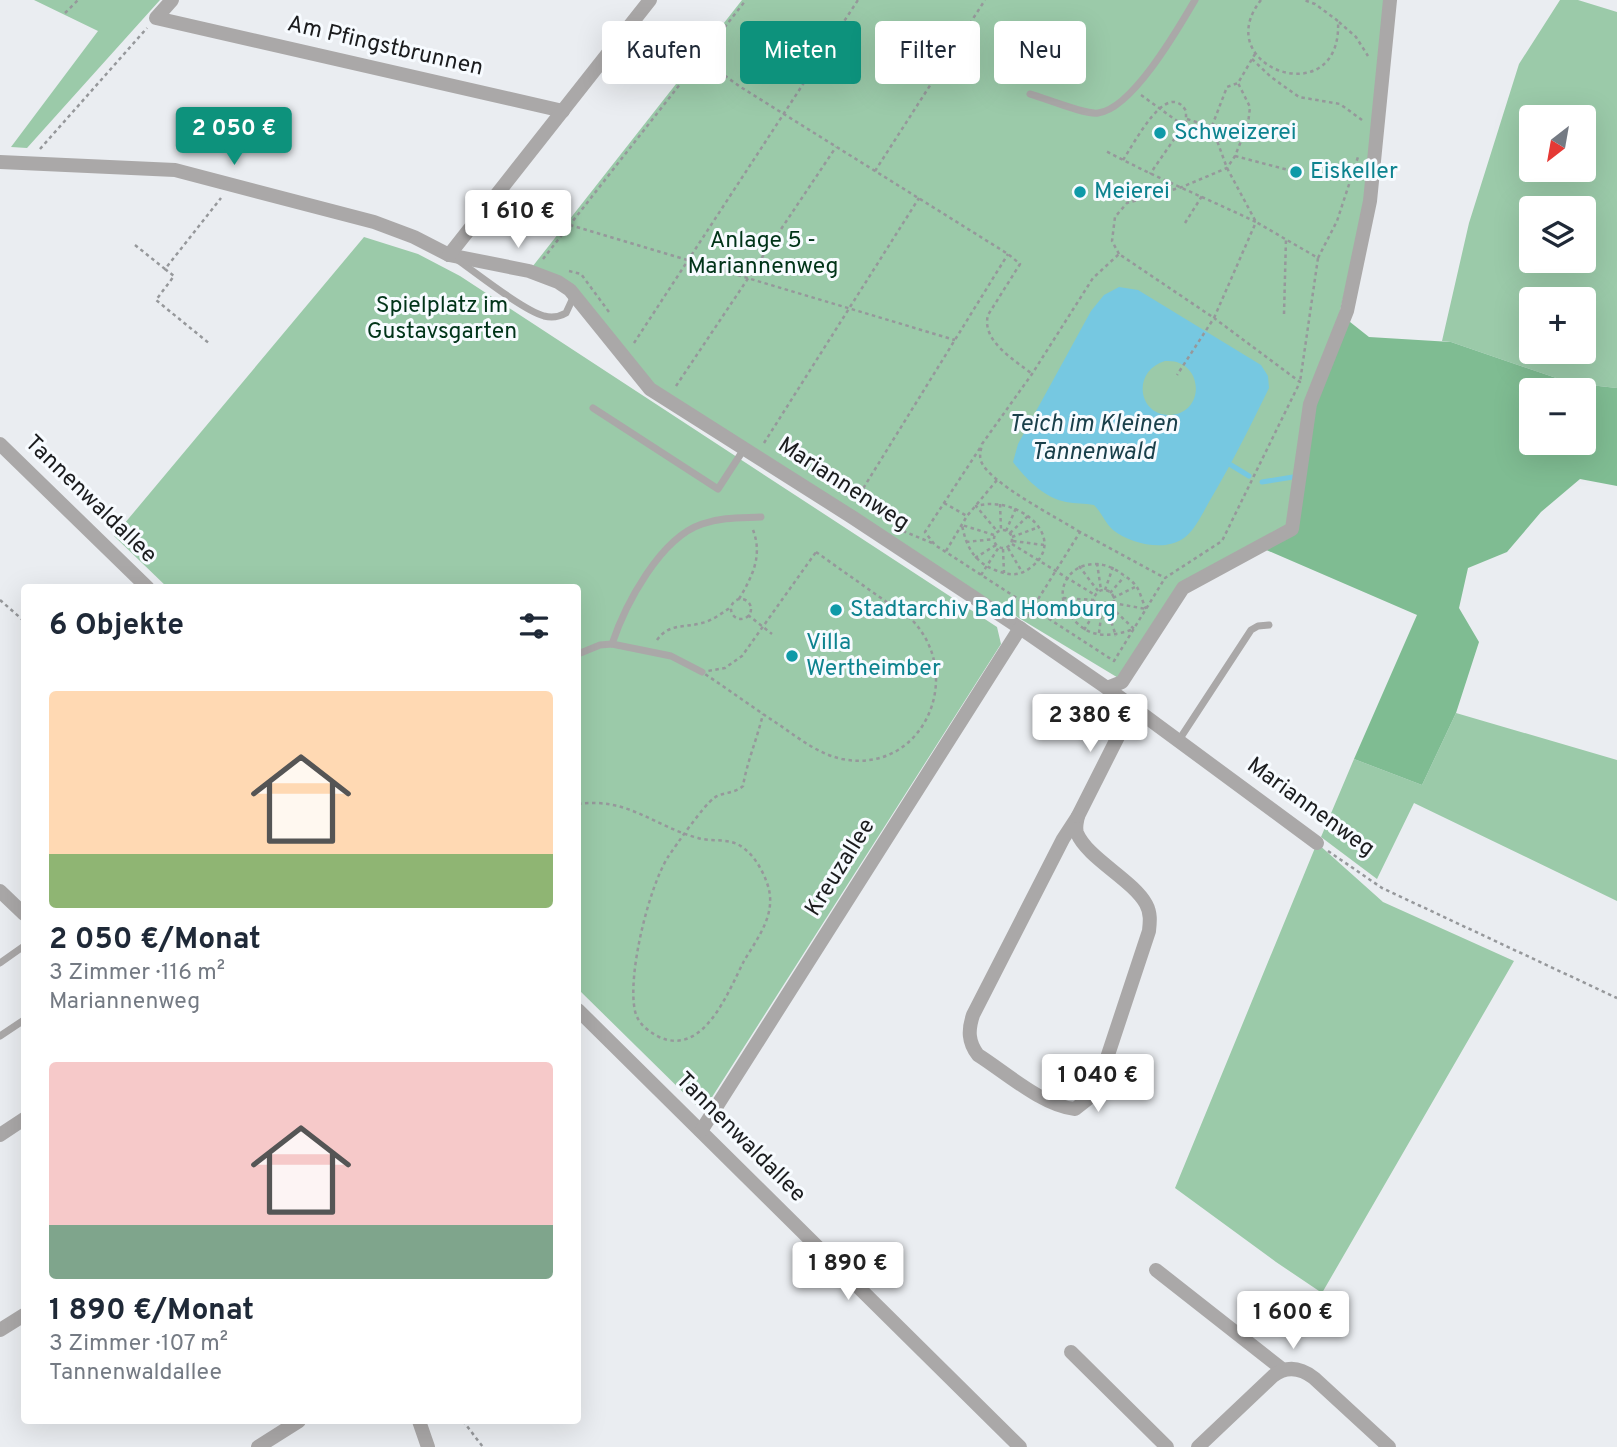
<!DOCTYPE html>
<html lang="de">
<head>
<meta charset="utf-8">
<style>
  :root { --surface:#fff; --page:#f6f6f7; --text:#1f2937; --muted:#747a83; --accent:#0d927c }
  body { margin:0; font-family:Overpass,sans-serif; background:var(--page); color:var(--text); height:100vh; display:flex; flex-direction:column; font-size:26px; white-space:nowrap }
  * { box-sizing:border-box; margin:0 }
  p { font-size:23px; color:var(--muted) }
  .icon { flex:none; width:38px; height:38px; fill:none; stroke:currentColor; stroke-width:2; stroke-linecap:round; stroke-linejoin:round }
  .map { position:relative; flex:1; overflow:hidden }
  .side { position:absolute; left:21px; top:584px; width:560px; height:840px; display:flex; flex-direction:column; background:var(--surface); border-radius:7px; box-shadow:0 7px 28px #0002 }
  .side>* { flex:none }
  .hud { position:absolute; left:602px; top:21px; width:665px; height:63px; display:flex; gap:14px }
  .needle { width:46px; rotate:211deg }
  .buttons { position:absolute; left:1519px; top:105px; display:grid; gap:14px }
  .buttons a { display:grid; place-items:center; width:77px; height:77px; border-radius:7px; background:var(--surface); box-shadow:0 7px 28px #0002; font-size:35px }
  .price { position:absolute; translate:-50% -60px; padding:0 16px; border-radius:7px; background:#fff; color:#222; font-size:23px; line-height:46px; filter:drop-shadow(0 2px 4px #0008) }
  .price::after { content:''; position:absolute; left:50%; top:42px; width:21px; height:16px; margin-left:-10px; background:inherit; clip-path:polygon(0 0,100% 0,50% 100%) }
  .price.selected { background:var(--accent); color:#fff }
  ul { padding:0; list-style:none }
  li { display:grid; align-content:center; gap:14px; height:371px; padding:0 28px }
  li span { display:grid; place-items:center; height:217px; border-radius:7px; color:#555 }
  li>.icon { margin-inline-start:auto }
  span .icon { width:126px; height:126px; fill:#fffc; stroke-width:1 }
  li b { font-size:30px }
  h2 { display:flex; justify-content:space-between; align-items:center; height:84px; padding:0 28px; font-size:30px }
  .chip { padding:0 24px; border-radius:7px; background:var(--surface); box-shadow:0 7px 28px #0002; font-size:24px; line-height:63px }
  .chip.selected { background:var(--accent); color:#fff }
  .map>svg:first-child { display:block }
  .green { fill:#9bcaa9; fill-rule:evenodd }
  .forest { fill:#7fbc92; fill-rule:evenodd }
  .water { fill:#76c8e1; fill-rule:evenodd }
  .lines { fill:none; stroke-linecap:round; stroke-linejoin:round }
  .stream { stroke:#76c8e1; stroke-width:5 }
  .path { stroke:#96989b; stroke-width:2.5; stroke-dasharray:3.5 3.5; stroke-linecap:butt }
  .lane { stroke:#aaa8a8; stroke-width:7 }
  .street { stroke:#aaa8a8; stroke-width:14 }
  .culture-dot { fill:#0f9aa8; stroke:#f7fbff; stroke-width:2.5 }
  .labels { text-anchor:middle; dominant-baseline:central; stroke-width:6; stroke-linejoin:round; paint-order:stroke }
  .street-label { font-size:23px; fill:#1b1c1e; stroke:#f7fbff }
  .culture-label { font-size:23px; fill:#0d838f; stroke:#f7fbff; text-anchor:start }
  .park-label { font-size:23px; fill:#013419; stroke:#f7fbff }
  .water-label { font-size:24px; font-style:italic; fill:#1a404b; stroke:#f7fbff }
</style>
</head>
<body>
<div class="map">
<svg width="1617" height="1447" viewBox="0 0 1617 1447">
  <rect width="100%" height="100%" fill="#eaedf1"/>
  <g class="green">
    <polygon points="34,0 160,0 27,148 11,147 98,31"/>
    <polygon points="742,0 1388,0 1366,201 1289,527 1180,584 1120,679 852,517 650,389 570,290 529,271"/>
    <path d="M 1560,0 L 1578,0 L 1617,12 L 1617,388 L 1571,383 L 1451,342 L 1442,341 L 1469,223 L 1519,64 ZM 1531,117 L 1584,117 L 1584,170 L 1531,170 ZM 1531,208 L 1584,208 L 1584,261 L 1531,261 ZM 1531,299 L 1584,299 L 1584,352 L 1531,352 Z"/>
    <polygon points="364,237 418,254 460,276 997,627 1001,644 707,1105 696,1105 578,989 578,588 168,588 114,536"/>
    <polygon points="1456,713 1617,760 1617,901 1414,803 1377,879 1321,837 1354,759 1422,785"/>
    <polygon points="1317,843 1383,902 1514,961 1322,1293 1276,1262 1175,1188"/>
  </g>
  <path class="forest" d="M 1345,318 L 1369,337 L 1451,342 L 1571,383 L 1617,388 L 1617,486 L 1580,479 L 1541,512 L 1507,552 L 1468,568 L 1459,608 L 1479,642 L 1456,713 L 1422,785 L 1354,759 L 1417,615 L 1264,549 L 1296,532 L 1310,404 ZM 1531,390 L 1584,390 L 1584,443 L 1531,443 Z"/>
  <path class="water" d="M 1119,287 L 1138,290 L 1261,365 L 1268,376 L 1269,388 C 1250,427 1231,465 1209,502 C 1202,514 1195,530 1184,538 C 1165,552 1131,544 1113,530 C 1105,523 1102,513 1094,505 C 1085,503 1075,504 1066,502 C 1044,498 1026,479 1013,462 L 1018,444 L 1091,311 L 1104,295 ZM 1165,361 C 1203,358 1207,412 1171,415 C 1138,417 1131,371 1165,361 Z"/>
  <g class="lines">
    <g class="stream">
      <polyline points="1231,465 1249,476"/>
      <polyline points="1262,482 1293,477"/>
    </g>
    <g class="path">
      <path d="M 1261,0 C 1207,68 1343,115 1338,21 L 1315,4 L 1304,0"/>
      <polyline points="65,13 78,0"/>
      <polyline points="1339,22 1356,37 1368,56"/>
      <path d="M 702,59 L 739,86 L 1008,254 L 1020,264 L 988,315 C 981,341 1015,360 1032,374"/>
      <polyline points="1252,59 1271,77 1299,97 1340,104 1362,120"/>
      <polyline points="1141,95 1184,126"/>
      <polyline points="1187,119 1212,127 1227,168 1256,222 1318,258 1300,382"/>
      <polyline points="1212,126 1227,87 1238,83 1255,54"/>
      <polyline points="40,149 147,28"/>
      <polyline points="1235,156 1296,172"/>
      <path d="M 1123,160 C 1134,144 1167,78 1186,111 L 1186,122 L 1150,174"/>
      <polyline points="875,171 985,0"/>
      <polyline points="1185,223 1202,196"/>
      <polyline points="570,225 955,340"/>
      <polyline points="135,245 165,269 221,198"/>
      <polyline points="1119,254 1112,241 1115,217 1127,203 1182,187 1227,168 1235,156 1248,124 1250,107 1238,83"/>
      <polyline points="1318,258 1337,221 1358,157"/>
      <polyline points="543,259 746,0"/>
      <polyline points="165,269 174,276 156,300 210,344"/>
      <polyline points="569,271 581,274 609,312"/>
      <polyline points="1284,314 1286,238"/>
      <polyline points="634,343 858,0"/>
      <polyline points="676,386 836,147"/>
      <polyline points="764,443 919,198"/>
      <polyline points="980,448 925,532 935,545 1114,661 1165,578"/>
      <polyline points="856,500 1008,254"/>
      <polyline points="944,503 967,516"/>
      <polyline points="1000,504 1001,529"/>
      <circle cx="1003" cy="539" r="9"/>
      <polyline points="903,531 932,543"/>
      <polyline points="1006,531 1016,508"/>
      <path d="M 1080,532 C 1058,518 989,483 981,461 C 979,455 981,450 982,444 L 1032,374 L 1093,278 L 1119,254 L 1214,318 L 1256,222 C 1206,198 1154,177 1104,150"/>
      <polyline points="1010,533 1028,516"/>
      <path d="M 994,535 L 962,525 C 966,546 974,562 995,570 C 1008,575 1018,577 1030,568 C 1070,539 1019,494 976,506 L 997,531"/>
      <polyline points="1012,537 1039,527"/>
      <polyline points="1013,541 1044,545"/>
      <polyline points="966,542 994,539"/>
      <polyline points="1012,544 1095,595"/>
      <polyline points="1008,548 1022,572"/>
      <polyline points="1003,549 1004,573"/>
      <polyline points="946,551 967,516 997,480"/>
      <path d="M 816,552 L 912,620 C 966,676 923,775 842,759 C 819,754 801,740 781,726 C 755,709 729,690 702,672 L 725,668 L 742,656 Z"/>
      <polyline points="975,558 996,545"/>
      <polyline points="1097,563 1101,590"/>
      <polyline points="1079,566 1098,591"/>
      <polyline points="981,575 999,547"/>
      <polyline points="1105,590 1113,567"/>
      <circle cx="1104" cy="600" r="10"/>
      <polyline points="1110,593 1124,577"/>
      <polyline points="1063,598 1094,600"/>
      <polyline points="1113,598 1137,586"/>
      <path d="M 739,599 C 752,577 763,556 753,530"/>
      <circle cx="741" cy="609" r="10"/>
      <polyline points="0,600 24,621"/>
      <polyline points="1113,603 1146,609"/>
      <path d="M 1111,607 L 1134,629 C 1114,636 1094,639 1078,624 C 1039,588 1082,544 1122,574 C 1128,578 1135,583 1138,589 C 1141,595 1143,603 1146,609"/>
      <polyline points="1107,609 1116,636"/>
      <polyline points="748,615 772,634"/>
      <polyline points="1070,616 1095,604"/>
      <polyline points="1027,617 1080,532 1165,578 1222,541 1300,382 1214,318 1177,375"/>
      <polyline points="1084,630 1098,607"/>
      <polyline points="1099,633 1102,609"/>
      <path d="M 657,640 C 669,623 684,628 702,623 C 712,621 722,613 731,607"/>
      <polyline points="814,666 827,675"/>
      <path d="M 578,804 C 628,797 653,826 698,838 C 711,842 727,838 739,845 C 753,853 762,869 767,883 C 778,913 758,937 744,961 C 728,992 704,1057 659,1037 C 648,1031 638,1024 635,1011 C 627,975 649,887 668,857 C 676,845 704,805 714,798 C 722,792 734,794 743,786 C 747,762 757,739 763,714"/>
      <polyline points="1328,851 1382,888 1617,998"/>
      <polyline points="463,1421 483,1447"/>
    </g>
    <g class="lane">
      <path d="M 1030,94 C 1045,98 1085,115 1098,113 C 1132,109 1178,29 1195,0"/>
      <path d="M 459,261 C 479,275 523,310 544,316 C 552,318 559,317 566,313 L 572,300 L 571,293"/>
      <polyline points="593,408 718,489 744,449"/>
      <polyline points="612,644 671,656 702,672"/>
      <path d="M 578,654 L 600,645 L 612,644 C 625,605 660,538 702,524 C 722,517 741,518 761,517"/>
      <polyline points="1179,740 1251,630 1258,626 1269,625"/>
      <polyline points="0,963 24,946"/>
      <polyline points="0,1036 24,1020"/>
    </g>
    <g class="street">
      <polyline points="172,0 156,18 563,111"/>
      <polyline points="0,162 175,170 374,222 414,237 449,255 529,271 558,282 570,290 650,389 852,517 1020,628 1107,688 1317,843"/>
      <polyline points="449,255 650,0"/>
      <polyline points="0,444 148,588"/>
      <polyline points="1107,688 1122,682 1183,588 1292,529 1310,404 1347,311 1370,201 1390,0"/>
      <path d="M 1078,816 C 1077,822 1075,827 1077,833 C 1087,858 1133,880 1146,904 C 1151,913 1150,922 1149,931 L 1098,1085 L 1089,1098 L 1075,1109 C 1043,1106 1005,1072 978,1055 C 968,1042 968,1030 973,1015 L 1063,839 Z"/>
      <polyline points="1078,816 1133,707"/>
      <polyline points="0,891 24,914"/>
      <polyline points="578,1010 1020,1447"/>
      <polyline points="701,1131 1020,628"/>
      <polyline points="0,1135 24,1119"/>
      <polyline points="1156,1270 1282,1369"/>
      <polyline points="0,1330 24,1315"/>
      <polyline points="1071,1352 1167,1447"/>
      <polyline points="419,1421 428,1447"/>
      <polyline points="258,1447 299,1421"/>
      <path d="M 1198,1447 L 1273,1376 C 1287,1365 1301,1368 1314,1378 L 1389,1447"/>
    </g>
  </g>
  <g class="culture-dot">
    <circle cx="1160" cy="133" r="7"/>
    <circle cx="1296" cy="172" r="7"/>
    <circle cx="1080" cy="192" r="7"/>
    <circle cx="836" cy="610" r="7"/>
    <circle cx="792" cy="656" r="7"/>
  </g>
  <g class="labels">
    <g class="street-label">
      <text transform="translate(385 47) rotate(13)">Am Pfingstbrunnen</text>
      <text transform="translate(843 485) rotate(33)">Mariannenweg</text>
      <text transform="translate(90 500) rotate(44)">Tannenwaldallee</text>
      <text transform="translate(1310 808) rotate(36)">Mariannenweg</text>
      <text transform="translate(841 868) rotate(-58)">Kreuzallee</text>
      <text transform="translate(740 1138) rotate(45)">Tannenwaldallee</text>
    </g>
    <g class="culture-label">
      <text x="1174" y="133">Schweizerei</text>
      <text x="1310" y="172">Eiskeller</text>
      <text x="1094" y="192">Meierei</text>
      <text x="850" y="610">Stadtarchiv Bad Homburg</text>
      <text x="806" y="643">Villa<tspan x="806" dy="26">Wertheimber</tspan></text>
    </g>
    <g class="park-label">
      <text x="763" y="241">Anlage 5 -<tspan x="763" dy="26">Mariannenweg</tspan></text>
      <text x="442" y="306">Spielplatz im<tspan x="442" dy="26">Gustavsgarten</tspan></text>
    </g>
    <g class="water-label">
      <text x="1093" y="425">Teich im Kleinen<tspan x="1093" dy="28">Tannenwald</tspan></text>
    </g>
  </g>
</svg>
<div class="buttons">
<a><svg class="needle" viewBox="-14 -14 28 28"><path d="M0-13l5 13h-10z" fill="#e53935"/><path d="M0 13l5-13h-10z" fill="#747a83"/></svg></a>
<a><svg class="icon" aria-label="layers" viewBox="0 0 24 24"><path d="M12 4l9 5-9 5-9-5zM3 14l9 5 9-5"/></svg></a>
<a>+</a>
<a>−</a>
</div>
<b class="price selected" style="left:234px;top:167px">2 050 €</b>
<b class="price" style="left:518px;top:250px">1 610 €</b>
<b class="price" style="left:1090px;top:754px">2 380 €</b>
<b class="price" style="left:1098px;top:1114px">1 040 €</b>
<b class="price" style="left:848px;top:1302px">1 890 €</b>
<b class="price" style="left:1293px;top:1351px">1 600 €</b>
<div class="hud">
<a class="chip">Kaufen</a>
<a class="chip selected">Mieten</a>
<a class="chip">Filter</a>
<a class="chip">Neu</a>
</div>
<section class="side">
<h2>6 Objekte<svg class="icon" aria-label="filters" viewBox="0 0 24 24"><path d="M4 7h16M4 17h16"/><circle cx="9" cy="7" r="2"/><circle cx="15" cy="17" r="2"/></svg></h2>
<ul>
<li><span style="background:linear-gradient(#ffd9b3 75%,#8fb573 0)"><svg class="icon" aria-label="home" viewBox="0 0 24 24"><path d="M3 11l9-7 9 7M6 9v11h12V9"/></svg></span><div><b>2 050 €/Monat</b><p>3 Zimmer · 116 m²</p><p>Mariannenweg</p></div></li>
<li><span style="background:linear-gradient(#f6c9c9 75%,#7fa58c 0)"><svg class="icon" aria-label="home" viewBox="0 0 24 24"><path d="M3 11l9-7 9 7M6 9v11h12V9"/></svg></span><div><b>1 890 €/Monat</b><p>3 Zimmer · 107 m²</p><p>Tannenwaldallee</p></div></li>
</ul>
</section>
</div>
</body>
</html>
